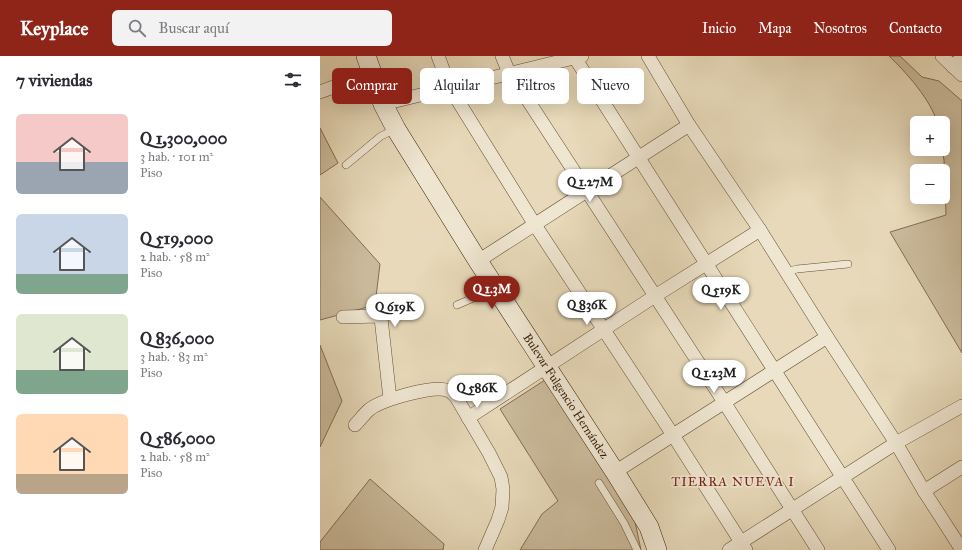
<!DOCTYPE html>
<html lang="es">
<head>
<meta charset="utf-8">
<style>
  :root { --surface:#fff; --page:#f2f2f3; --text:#2b2b33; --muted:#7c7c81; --accent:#8f2418 }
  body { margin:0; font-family:"IM FELL Great Primer",serif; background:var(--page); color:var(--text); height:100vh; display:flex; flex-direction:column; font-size:15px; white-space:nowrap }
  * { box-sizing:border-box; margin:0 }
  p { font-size:13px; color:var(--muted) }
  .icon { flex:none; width:22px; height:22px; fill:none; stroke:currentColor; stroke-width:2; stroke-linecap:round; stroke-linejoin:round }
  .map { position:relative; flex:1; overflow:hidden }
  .panel { display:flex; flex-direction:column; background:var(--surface); width:320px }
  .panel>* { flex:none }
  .top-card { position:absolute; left:12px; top:12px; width:380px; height:36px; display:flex; gap:8px }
  .fabs { position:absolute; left:590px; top:60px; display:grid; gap:8px }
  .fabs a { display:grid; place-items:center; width:40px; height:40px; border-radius:6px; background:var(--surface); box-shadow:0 4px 16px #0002; font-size:20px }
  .price { position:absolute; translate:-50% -34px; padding:0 9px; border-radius:14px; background:#fff; color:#222; font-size:13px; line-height:26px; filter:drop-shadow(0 1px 2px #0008) }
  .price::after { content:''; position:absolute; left:50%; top:24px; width:12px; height:9px; margin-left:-6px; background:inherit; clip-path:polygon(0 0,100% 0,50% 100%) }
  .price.selected { background:var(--accent); color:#fff }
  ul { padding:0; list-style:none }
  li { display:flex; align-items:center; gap:12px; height:100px; padding:0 16px }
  li span { display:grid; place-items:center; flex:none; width:112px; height:80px; border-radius:6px; color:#555 }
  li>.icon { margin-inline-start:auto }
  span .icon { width:48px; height:48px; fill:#fffc; stroke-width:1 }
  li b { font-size:17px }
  h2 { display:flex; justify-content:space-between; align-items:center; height:48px; padding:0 16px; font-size:17px }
  .pill { padding:0 14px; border-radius:6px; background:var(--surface); box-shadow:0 4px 16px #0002; font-size:14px; line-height:36px }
  .pill.selected { background:var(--accent); color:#fff }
  header { display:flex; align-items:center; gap:24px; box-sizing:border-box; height:56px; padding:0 20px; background:var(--accent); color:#fff }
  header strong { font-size:19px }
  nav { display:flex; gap:22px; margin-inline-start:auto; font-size:14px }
  .search { width:280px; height:36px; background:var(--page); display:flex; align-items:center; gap:10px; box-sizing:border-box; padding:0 14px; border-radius:6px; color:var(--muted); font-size:15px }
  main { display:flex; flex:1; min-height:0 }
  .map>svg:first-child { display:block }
  .green { fill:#caba9b; stroke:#826d52 }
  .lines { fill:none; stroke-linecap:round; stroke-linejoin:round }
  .lane-casing { stroke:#654e35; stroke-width:8 }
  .street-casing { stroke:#654e35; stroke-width:14 }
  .secondary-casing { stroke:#3a2009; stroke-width:20 }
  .lane { stroke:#efe6d2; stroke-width:7 }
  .street { stroke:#efe6d2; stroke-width:13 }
  .secondary { stroke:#efe6d2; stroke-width:19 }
  .labels { text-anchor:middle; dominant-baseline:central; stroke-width:3.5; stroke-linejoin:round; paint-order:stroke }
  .street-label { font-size:12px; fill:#3a2009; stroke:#efe6d2 }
  .neighbourhood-label { font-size:13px; letter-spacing:1px; fill:#7a1f14; stroke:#efe6d2 }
</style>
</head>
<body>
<header>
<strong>Keyplace</strong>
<div class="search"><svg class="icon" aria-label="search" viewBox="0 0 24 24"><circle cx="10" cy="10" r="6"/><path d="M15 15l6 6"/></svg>Buscar aquí</div>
<nav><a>Inicio</a><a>Mapa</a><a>Nosotros</a><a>Contacto</a></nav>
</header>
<main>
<section class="panel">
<h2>7 viviendas<svg class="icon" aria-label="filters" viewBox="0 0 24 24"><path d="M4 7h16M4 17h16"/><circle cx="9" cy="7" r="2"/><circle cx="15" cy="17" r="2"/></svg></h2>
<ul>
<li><span style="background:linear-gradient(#f6c9c9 60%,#9aa5b1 0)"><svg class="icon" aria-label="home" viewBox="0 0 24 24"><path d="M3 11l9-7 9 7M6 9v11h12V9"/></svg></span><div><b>Q 1,300,000</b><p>3 hab. · 101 m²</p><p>Piso</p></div></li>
<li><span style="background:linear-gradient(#c9d6e8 75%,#7fa58c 0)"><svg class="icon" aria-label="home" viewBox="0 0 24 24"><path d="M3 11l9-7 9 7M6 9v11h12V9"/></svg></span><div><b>Q 519,000</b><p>2 hab. · 58 m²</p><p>Piso</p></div></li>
<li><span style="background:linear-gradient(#dfe7d0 70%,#7fa58c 0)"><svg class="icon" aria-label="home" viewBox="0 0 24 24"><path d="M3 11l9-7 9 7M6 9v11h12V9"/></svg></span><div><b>Q 836,000</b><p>3 hab. · 83 m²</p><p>Piso</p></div></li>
<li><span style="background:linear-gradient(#ffd9b3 75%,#b9a48a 0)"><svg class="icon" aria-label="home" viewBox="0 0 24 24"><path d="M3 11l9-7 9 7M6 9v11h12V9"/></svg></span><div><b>Q 586,000</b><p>2 hab. · 58 m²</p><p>Piso</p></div></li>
</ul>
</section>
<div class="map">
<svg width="642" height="494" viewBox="0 0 642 494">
  <rect width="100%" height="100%" fill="#e7d9b9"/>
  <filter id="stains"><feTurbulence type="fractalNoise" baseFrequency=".005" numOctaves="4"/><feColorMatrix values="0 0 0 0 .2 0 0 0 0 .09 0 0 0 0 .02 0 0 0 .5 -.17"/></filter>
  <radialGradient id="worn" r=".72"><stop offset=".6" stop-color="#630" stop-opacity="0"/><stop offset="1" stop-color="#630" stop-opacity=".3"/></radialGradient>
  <g class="green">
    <path d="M 569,0 L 580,0 L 602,21 L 619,25 L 642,45 L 642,297 L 570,176 L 626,159 L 624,104 L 622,93 L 623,93 L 623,67 L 617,67 C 612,45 585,15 569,0 Z"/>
    <polygon points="0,72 18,107 0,119"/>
    <polygon points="0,141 60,208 55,249 0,264"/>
    <polygon points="0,289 22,345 0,391"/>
    <polygon points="225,324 314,461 321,494 200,494 222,458 238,445 180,353"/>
    <polygon points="50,423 124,488 123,494 0,494 0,486"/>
  </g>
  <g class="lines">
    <g class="lane-casing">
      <g id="lane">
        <polyline points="26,109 61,80 76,73"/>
        <polyline points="466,216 477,213 528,208"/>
        <polyline points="137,249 176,232"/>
        <polyline points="279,427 304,467 317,494"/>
      </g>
    </g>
    <g class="street-casing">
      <g id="street">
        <polyline points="118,0 130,32 215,169 353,379 426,494"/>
        <polyline points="182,0 187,12 404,346 498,494"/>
        <polyline points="328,0 369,69 440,174 507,281 576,387 604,435 642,494"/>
        <polyline points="622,0 642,19"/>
        <polyline points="255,2 569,494"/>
        <polyline points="633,11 642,1"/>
        <polyline points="0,36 52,17"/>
        <polyline points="63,48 262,0"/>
        <polyline points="158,205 369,69"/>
        <polyline points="23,261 59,260 61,262 70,343"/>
        <polyline points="148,362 335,240 440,174"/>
        <path d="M 35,369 C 40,364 44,358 50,353 C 62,344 115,328 129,335 C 132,336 134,339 136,341 L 169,397 L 181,421 L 183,433 L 182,451 L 178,464 L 165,494"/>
        <polyline points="295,416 507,281"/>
        <polyline points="604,435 642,411"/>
        <polyline points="409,494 576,387 642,350"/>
      </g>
    </g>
    <g class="secondary-casing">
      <polyline id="secondary" points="46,0 63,48 76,73 158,205 295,416 329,471 337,494"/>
    </g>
    <use href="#lane" class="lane"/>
    <use href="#street" class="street"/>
    <use href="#secondary" class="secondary"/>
  </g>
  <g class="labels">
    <g class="street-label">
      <text transform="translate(246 340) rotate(57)">Bulevar Fulgencio Hernández</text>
    </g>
    <g class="neighbourhood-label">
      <text x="413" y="426">TIERRA NUEVA I</text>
    </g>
  </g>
  <rect width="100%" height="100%" filter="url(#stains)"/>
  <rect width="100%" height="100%" fill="url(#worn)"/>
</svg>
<div class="fabs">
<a>+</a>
<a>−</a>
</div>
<b class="price" style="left:270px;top:147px">Q 1.27M</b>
<b class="price selected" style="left:172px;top:254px">Q 1.3M</b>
<b class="price" style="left:401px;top:255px">Q 519K</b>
<b class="price" style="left:267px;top:270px">Q 836K</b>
<b class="price" style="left:75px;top:272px">Q 619K</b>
<b class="price" style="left:394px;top:338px">Q 1.23M</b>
<b class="price" style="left:157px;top:353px">Q 586K</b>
<div class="top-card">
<a class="pill selected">Comprar</a>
<a class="pill">Alquilar</a>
<a class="pill">Filtros</a>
<a class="pill">Nuevo</a>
</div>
</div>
</main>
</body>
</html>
